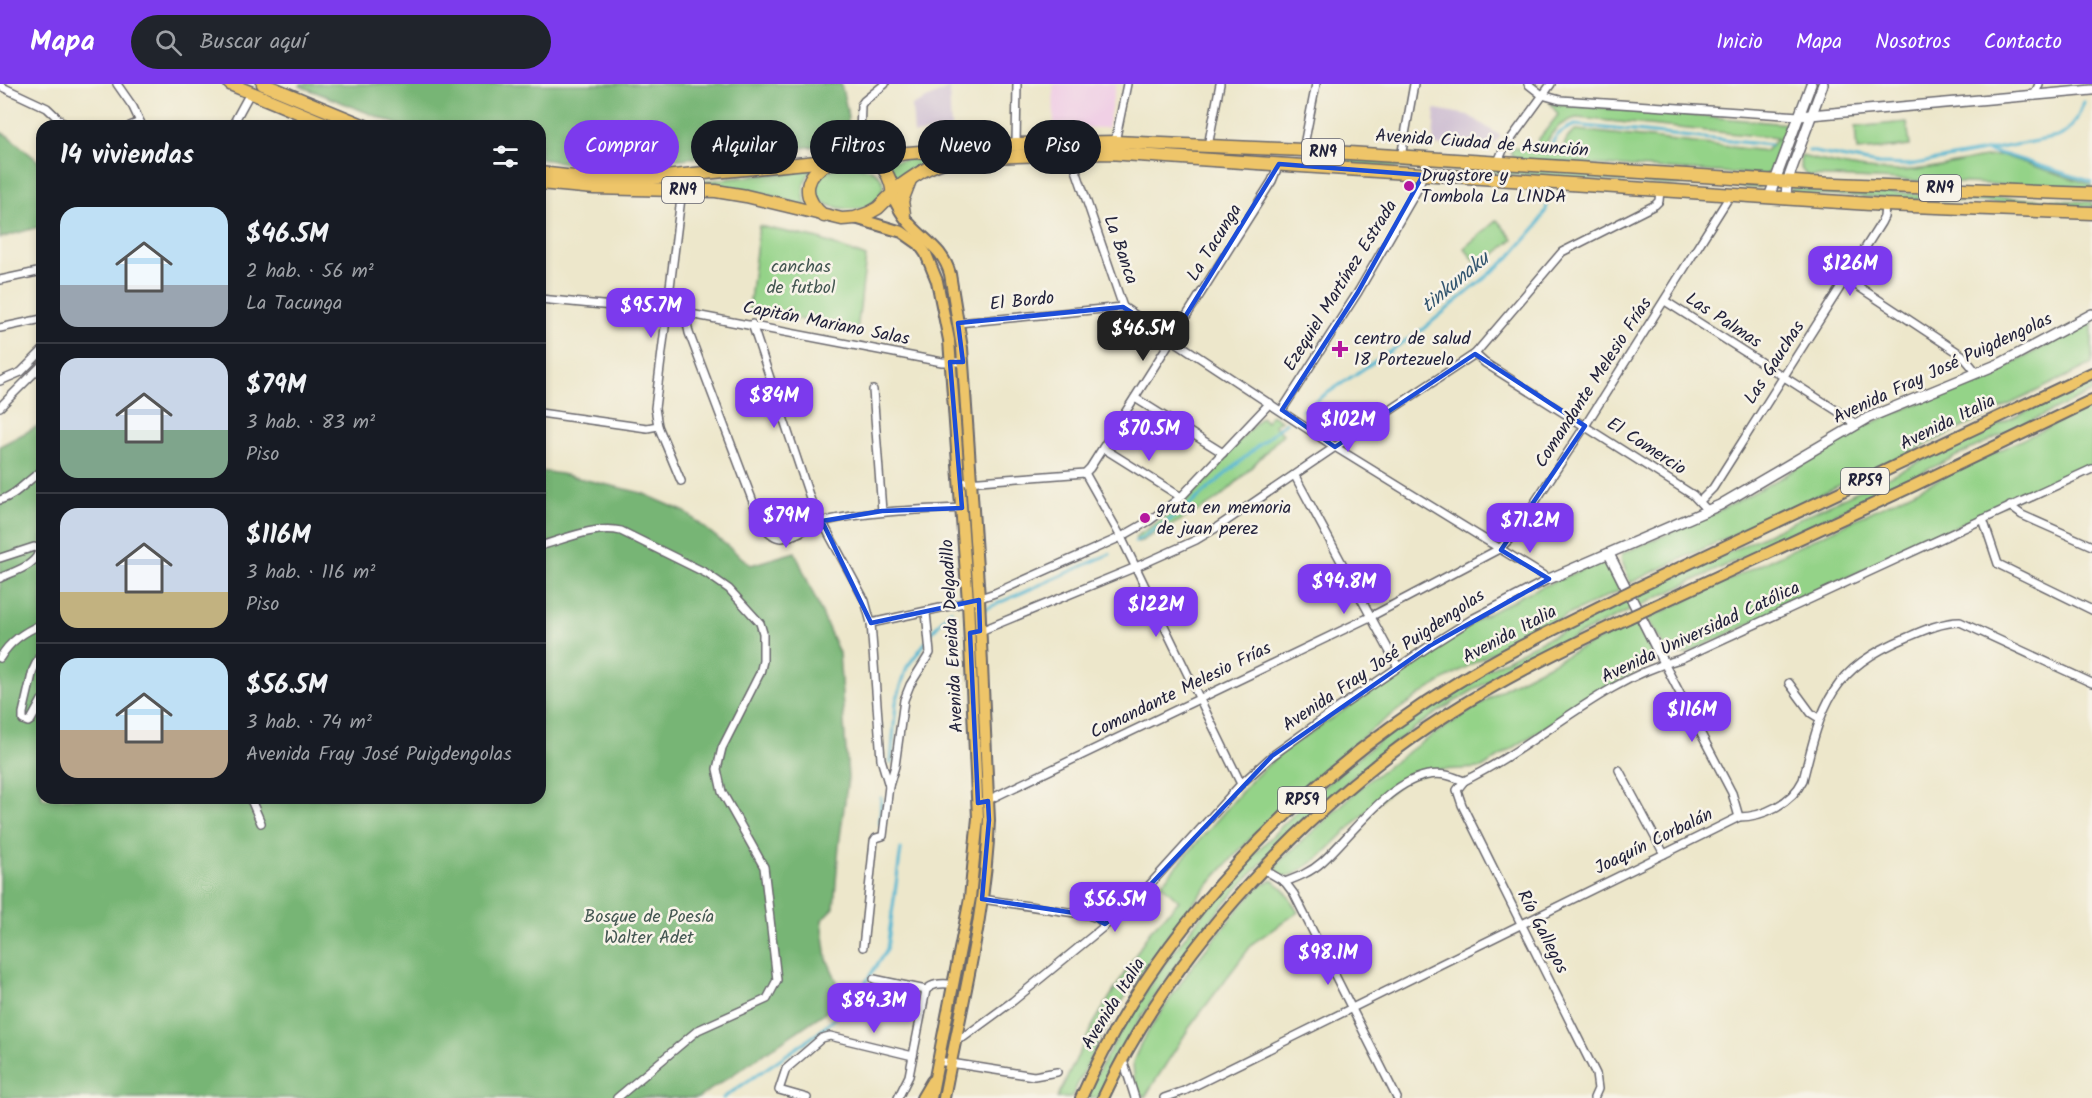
<!DOCTYPE html>
<html lang="es">
<head>
<meta charset="utf-8">
<style>
  :root { --surface:#171b24; --page:#20242c; --text:#f1f3f6; --muted:#9ea1a6; --line:#363941; --accent:#7c3aed }
  body { margin:0; font-family:Kalam,sans-serif; background:var(--page); color:var(--text); height:100vh; display:flex; flex-direction:column; font-size:22px; white-space:nowrap }
  * { box-sizing:border-box; margin:0 }
  p { font-size:20px; color:var(--muted) }
  .icon { flex:none; width:33px; height:33px; fill:none; stroke:currentColor; stroke-width:2; stroke-linecap:round; stroke-linejoin:round }
  .map { position:relative; flex:1; overflow:hidden }
  .details { position:absolute; left:36px; top:36px; width:510px; height:684px; display:flex; flex-direction:column; background:var(--surface); border-radius:18px; box-shadow:0 3px 9px #0003 }
  .details>* { flex:none }
  .guide { position:absolute; left:564px; top:36px; width:570px; height:54px; display:flex; gap:12px }
  .price { position:absolute; translate:-50% -51px; padding:0 14px; border-radius:12px; background:var(--accent); color:#fff; font-size:20px; line-height:39px; filter:drop-shadow(0 2px 3px #0008) }
  .price::after { content:''; position:absolute; left:50%; top:36px; width:18px; height:14px; margin-left:-9px; background:inherit; clip-path:polygon(0 0,100% 0,50% 100%) }
  .price.active { background:#222; color:#fff }
  ul { padding:0; list-style:none }
  li { display:flex; align-items:center; gap:18px; height:150px; padding:0 24px }
  li+li { border-top:2px solid var(--line) }
  li span { display:grid; place-items:center; flex:none; width:168px; height:120px; border-radius:18px; color:#555 }
  li>.icon { margin-inline-start:auto }
  span .icon { width:72px; height:72px; fill:#fffc; stroke-width:1 }
  li b { font-size:26px }
  h2 { display:flex; justify-content:space-between; align-items:center; height:72px; padding:0 24px; font-size:26px }
  .pill { padding:0 21px; border-radius:27px; background:var(--surface); box-shadow:0 3px 9px #0003; font-size:21px; line-height:54px }
  .pill.active { background:var(--accent); color:#fff }
  header { display:flex; align-items:center; gap:36px; box-sizing:border-box; height:84px; padding:0 30px; background:var(--accent); color:#fff }
  header strong { font-size:28px }
  nav { display:flex; gap:33px; margin-inline-start:auto; font-size:21px }
  .search { width:420px; height:54px; background:var(--page); display:flex; align-items:center; gap:15px; box-sizing:border-box; padding:0 21px; border-radius:33px; color:var(--muted); font-size:22px }
  .map>svg:first-child { display:block }
  .built { fill:#f0d0e5 }
  .industrial { fill:#cebed2 }
  .green { fill:#94d388; stroke:#5b7a62; stroke-width:1.5; fill-rule:evenodd }
  .forest { fill:#77b574; stroke:#4c6c58; stroke-width:1.5 }
  .lines { fill:none; stroke-linecap:round; stroke-linejoin:round }
  .stream { stroke:#52b6d1; stroke-width:3 }
  .minor-casing { stroke:#69676d; stroke-width:10 }
  .tertiary-casing { stroke:#69676d; stroke-width:12 }
  .primary-casing { stroke:#69676d; stroke-width:14 }
  .trunk-casing { stroke:#69676d; stroke-width:15 }
  .minor { stroke:#fff; stroke-width:7 }
  .tertiary { stroke:#fff; stroke-width:9 }
  .primary { stroke:#eec569; stroke-width:10 }
  .trunk { stroke:#eec569; stroke-width:12 }
  .primary-bridge-casing { stroke:#69676d; stroke-width:14; stroke-linecap:butt }
  .primary-bridge { stroke:#eec569; stroke-width:10 }
  .marked { fill:none; stroke:#1d4ed8; stroke-width:4.5; stroke-linejoin:round }
  .poi-dot { fill:#b5179e; stroke:#f7f3e8; stroke-width:2 }
  .labels { text-anchor:middle; dominant-baseline:central; stroke-width:5; stroke-linejoin:round; paint-order:stroke }
  .shield { fill:#f7f3e8; stroke:#62616f; stroke-width:1.5 }
  .shield-label { font-size:16px; font-weight:bold; fill:#22223b }
  .street-label { font-size:18px; fill:#22223b; stroke:#f7f3e8 }
  .poi-label { font-size:18px; fill:#22223b; stroke:#f7f3e8; text-anchor:start }
  .park-label { font-size:18px; fill:#445752; stroke:#f7f3e8 }
  .water-label { font-size:20px; font-style:italic; fill:#335670; stroke:#f7f3e8 }
</style>
</head>
<body>
<header>
<strong>Mapa</strong>
<div class="search"><svg class="icon" aria-label="search" viewBox="0 0 24 24"><circle cx="10" cy="10" r="6"/><path d="M15 15l6 6"/></svg>Buscar aquí</div>
<nav><a>Inicio</a><a>Mapa</a><a>Nosotros</a><a>Contacto</a></nav>
</header>
<div class="map">
<svg width="2092" height="1014" viewBox="0 0 2092 1014">
  <rect width="100%" height="100%" fill="#f7f3e8"/>
  <filter id="ink" filterUnits="userSpaceOnUse"><feTurbulence type="fractalNoise" baseFrequency=".0167" numOctaves="2"/><feDisplacementMap in="SourceGraphic" scale="12" xChannelSelector="R" yChannelSelector="G"/><feConvolveMatrix kernelMatrix="1 2 1 2 8 2 1 2 1" color-interpolation-filters="sRGB"/></filter>
  <filter id="wash" filterUnits="userSpaceOnUse"><feTurbulence type="fractalNoise" baseFrequency=".008" numOctaves="4" result="noise"/><feDisplacementMap in="SourceGraphic" scale="24" xChannelSelector="R" yChannelSelector="G"/><feGaussianBlur stdDeviation="1.35" result="paint"/><feColorMatrix in="noise" values="0 0 0 0 0 0 0 0 0 0 0 0 0 0 0 0 0 1.4 0 .05"/><feComposite in="paint" operator="in"/></filter>
  <g filter="url(#wash)">
    <rect width="100%" height="100%" fill="#ede7cb"/>
    <polygon class="built" points="1053,0 1116,0 1107,44 1054,43"/>
    <g class="industrial">
      <polygon points="949,4 951,45 914,50 912,22"/>
      <polygon points="1435,25 1468,31 1501,52 1489,65 1433,61"/>
    </g>
    <g class="green">
      <path d="M 1550,18 L 1570,22 L 1613,24 L 1787,40 L 1772,87 L 1765,91 L 1519,76 L 1512,72 L 1511,64 L 1537,66 L 1538,56 L 1558,31 ZM 1576,34 L 1599,36 L 1777,54 L 1766,67 L 1577,46 C 1567,52 1565,57 1562,68 L 1544,67 C 1549,49 1558,39 1576,34 Z"/>
      <polygon points="1907,38 1910,62 1857,67 1855,43"/>
      <polygon points="1008,65 1061,66 962,72 900,101 892,87 883,78"/>
      <path d="M 2001,71 L 2092,101 L 2092,106 L 1988,100 L 1808,92 C 1800,86 1799,82 1801,72 C 1843,82 1885,92 1929,84 C 1953,80 1977,73 2001,71 Z"/>
      <polygon points="1324,74 1539,86 1759,101 1759,104 1691,99 1666,101 1324,78"/>
      <path d="M 845,81 C 860,81 893,87 880,111 C 868,132 830,127 816,113 C 816,90 824,86 845,81 Z"/>
      <path d="M 813,84 C 803,96 802,107 806,122 L 758,108 L 729,104 L 642,104 L 637,101 C 697,99 754,93 813,84 Z"/>
      <polygon points="1791,104 2092,118 2092,123 1791,110"/>
      <polygon points="1497,136 1513,155 1480,183 1464,164"/>
      <polygon points="759,142 819,155 866,173 857,247 749,225"/>
      <polygon points="2092,236 2092,280 1949,350 1630,499 1621,474 1623,469 1711,431 1784,392 1853,347 2016,278"/>
      <path d="M 2092,296 L 2092,308 C 1960,371 1828,434 1695,496 C 1586,548 1472,595 1378,672 C 1288,746 1204,831 1143,931 C 1127,958 1113,987 1099,1014 L 1084,1014 C 1167,851 1290,712 1443,611 C 1471,593 1502,579 1531,562 Z"/>
      <polygon points="2092,322 2092,380 1954,443 1686,570 1673,570 1664,562 1647,535"/>
      <path d="M 1271,331 L 1281,336 L 1274,341 L 1283,350 C 1263,370 1238,400 1216,416 C 1191,433 1164,444 1138,459 L 1135,453 L 1179,424 L 1261,333 L 1266,338 Z"/>
      <path d="M 1598,479 L 1605,479 L 1610,483 L 1620,506 C 1546,542 1469,576 1401,624 C 1294,701 1198,800 1127,910 C 1105,943 1088,979 1071,1014 L 1057,1014 L 1094,939 L 1150,847 L 1179,817 L 1161,800 L 1252,696 L 1282,668 L 1479,535 L 1525,510 Z"/>
      <polygon points="1637,538 1655,577 1600,608 1482,684 1438,686 1405,696 1369,725 1320,773 1295,790 1282,793 1276,786 1278,779 1368,697 1422,658 1508,602 1579,565"/>
      <polygon points="984,744 976,827 949,960 946,960 973,827 982,745"/>
      <polygon points="1272,796 1284,805 1298,828 1253,859 1189,944 1145,1013 1139,1008 1134,993 1133,978 1142,957 1190,885 1240,823 1260,802"/>
    </g>
    <g class="forest">
      <path d="M 301,0 L 841,0 C 846,23 853,38 842,60 L 637,79 L 574,80 L 540,75 L 540,42 L 401,42 L 300,2 Z"/>
      <polygon points="0,48 8,52 38,77 42,100 42,142 0,154"/>
      <polygon points="42,340 42,714 540,714 540,387 561,390 642,409 685,428 751,481 795,468 839,569 848,694 839,761 834,824 822,836 827,875 845,915 698,1014 4,1014 0,1011 0,362"/>
    </g>
    <g class="lines">
      <g class="stream">
        <path d="M 1809,67 L 1878,80 L 1910,81 L 2058,53 C 2074,45 2078,33 2084,18"/>
        <polyline points="1987,67 2006,71 2092,98"/>
        <path d="M 1549,69 C 1553,53 1559,47 1575,41 L 1770,61"/>
        <polyline points="1302,326 1423,245 1509,174 1537,142 1546,126 1548,116"/>
        <polyline points="1135,458 1179,430 1286,338"/>
        <polyline points="985,525 1110,470"/>
        <polyline points="931,549 951,526"/>
        <polyline points="891,679 896,618 907,583 928,555"/>
        <polyline points="880,740 881,714"/>
        <polyline points="723,1014 818,949 851,921 887,865 901,765"/>
      </g>
    </g>
  </g>
  <g filter="url(#ink)">
    <g class="lines">
      <g class="minor-casing">
        <g id="minor">
          <polyline points="117,0 133,23 142,42"/>
          <polyline points="1528,0 1542,11 1560,16 1799,32"/>
          <polyline points="0,2 47,24 66,42"/>
          <polyline points="2034,12 2039,0"/>
          <polyline points="130,42 140,38"/>
          <polyline points="232,42 250,9"/>
          <polyline points="1115,58 1127,0"/>
          <polyline points="1016,60 1017,0"/>
          <polyline points="1208,62 1220,0"/>
          <polyline points="1303,66 1316,0"/>
          <polyline points="1074,70 1076,86 1123,223 1335,363 1549,495"/>
          <polyline points="1401,73 1414,0"/>
          <polyline points="856,74 860,52 861,21 864,17 885,0"/>
          <polyline points="1497,80 1503,66 1551,0"/>
          <polyline points="1847,195 1962,271 1977,289"/>
          <polyline points="0,196 42,187"/>
          <polyline points="540,215 685,229 942,278 963,278"/>
          <polyline points="1665,217 1842,330 1856,341"/>
          <path d="M 685,229 L 689,249 L 761,439 C 766,446 773,454 782,454 C 797,453 811,440 825,437 C 871,427 916,426 962,424"/>
          <polyline points="958,239 1123,223"/>
          <polyline points="752,240 811,417 865,517 871,539 881,675 889,702 883,752 876,754 874,757 863,863"/>
          <polyline points="0,244 42,235"/>
          <polyline points="1475,270 1485,279 1693,411 1707,426"/>
          <polyline points="0,297 21,288 42,267"/>
          <polyline points="873,306 882,427"/>
          <polyline points="1135,314 1223,369"/>
          <polyline points="0,323 42,281"/>
          <polyline points="1282,326 1358,208 1416,108 1423,91"/>
          <polyline points="540,329 647,344 658,342"/>
          <polyline points="1103,364 1181,413"/>
          <polyline points="1085,389 1121,453 1241,700"/>
          <polyline points="1295,392 1398,583"/>
          <polyline points="681,397 658,342 655,324 682,106"/>
          <polyline points="967,398 1085,389 1090,384 1272,97 1279,80"/>
          <path d="M 0,416 C 17,411 27,396 42,387"/>
          <polyline points="1700,417 1713,404 1881,139 1884,133 1885,121"/>
          <polyline points="2010,422 2022,431 2092,462"/>
          <polyline points="1983,435 1998,480 2092,526"/>
          <path d="M 540,462 C 565,455 595,441 621,447 L 706,489 L 729,505 L 760,539 L 763,549 L 763,577 L 760,589 L 722,664 L 717,685 L 722,708 L 764,783 L 777,896 L 767,915 L 698,946 L 617,1014"/>
          <path d="M 0,474 L 34,463 L 39,465 C 39,481 12,488 0,494"/>
          <polyline points="871,539 968,518 995,509 1121,453 1149,437 1181,413 1270,319"/>
          <polyline points="978,548 1136,483 1196,456 1216,444 1335,363 1475,270 1562,168 1655,121 1659,117 1660,106"/>
          <polyline points="42,567 33,586 23,629 23,636 28,638 31,636 42,616"/>
          <path d="M 0,574 C 10,557 24,548 42,540"/>
          <polyline points="1664,579 1732,709 1739,733"/>
          <polyline points="1789,599 1811,629 1819,634"/>
          <polyline points="1619,686 1664,770"/>
          <polyline points="1464,697 1457,706 1462,721 1596,990 1598,1005 1594,1014"/>
          <polyline points="889,702 895,682 904,616 910,601 930,569 926,528"/>
          <polyline points="248,714 252,718 261,739"/>
          <polyline points="986,717 1370,533 1499,465 1512,453 1585,342 1731,110"/>
          <polyline points="1263,785 1285,798 1294,810 1397,1014"/>
          <path d="M 1285,798 C 1298,793 1311,788 1322,778 C 1354,750 1397,682 1446,691 C 1452,692 1458,695 1464,697 C 1538,661 1600,597 1680,575 L 2092,385"/>
          <polyline points="982,815 1088,831 1097,834 1105,840"/>
          <path d="M 874,895 L 926,906 C 934,898 943,900 953,900"/>
          <polyline points="956,956 964,953 1013,917 1134,818 1241,700 1272,672 1334,627 1431,561 1474,534 1549,495"/>
          <polyline points="1123,976 1135,1014"/>
          <polyline points="938,977 1034,992 1057,988"/>
          <polyline points="807,1014 779,1006 786,985 822,954 830,952 913,972"/>
          <polyline points="898,1014 909,992 926,906"/>
          <path d="M 1164,1014 L 1184,1007 L 1739,733 C 1763,733 1792,719 1803,696 C 1822,620 1830,585 1908,553 C 1924,546 1943,538 1960,538 L 2092,599"/>
        </g>
      </g>
      <g class="tertiary-casing">
        <g id="tertiary">
          <polyline points="1799,32 2092,6"/>
          <polyline points="1769,113 1811,0"/>
          <polyline points="1786,114 1787,98 1823,0"/>
          <polyline points="1609,470 1664,579"/>
          <polyline points="1549,495 1720,421 1868,334 2001,279 2092,230"/>
        </g>
      </g>
      <g class="primary-casing">
        <g id="primary">
          <path d="M 892,110 C 896,120 902,131 909,139 C 925,157 943,165 950,190 L 962,264 L 979,514 L 989,736 C 986,830 961,922 944,1014"/>
          <polyline points="855,134 902,148 919,160 926,170 937,197 949,256 968,518 978,734 970,814 931,1014"/>
          <polyline points="1637,504 2092,289"/>
          <polyline points="1652,523 1915,401 2092,316"/>
          <polyline points="922,1014 932,997"/>
          <path d="M 1081,1014 C 1154,848 1301,694 1455,600 C 1506,568 1561,542 1615,515"/>
          <path d="M 1103,1014 C 1172,866 1311,717 1448,630 C 1505,593 1567,563 1628,534"/>
        </g>
      </g>
      <g class="trunk-casing">
        <g id="trunk">
          <polyline points="230,0 331,42"/>
          <polyline points="263,0 365,42"/>
          <polyline points="870,74 908,69 1016,60 1115,58 1303,66 1810,99 2092,110"/>
          <polyline points="540,89 583,94 643,95 827,77"/>
          <path d="M 540,99 L 594,104 L 716,107 L 746,112 L 842,135 L 855,134 L 869,129 L 878,124 L 892,110 C 893,103 891,99 888,92 C 868,48 770,88 824,132"/>
          <path d="M 893,107 C 917,90 930,79 961,74 L 1108,69 L 1885,121 L 2092,129"/>
          <polyline points="904,130 902,117 910,96"/>
        </g>
      </g>
      <use href="#minor" class="minor"/>
      <use href="#tertiary" class="tertiary"/>
      <use href="#primary" class="primary"/>
      <use href="#trunk" class="trunk"/>
      <g class="primary-bridge-casing">
        <g id="primary-bridge">
          <polyline points="1615,515 1637,504"/>
          <polyline points="1628,534 1652,523"/>
        </g>
      </g>
      <use href="#primary-bridge" class="primary-bridge"/>
    </g>
  </g>
  <path class="marked" d="M 1279,80 L 1423,91 L 1358,208 L 1282,326 L 1335,363 L 1475,270 L 1585,342 L 1501,466 L 1549,495 L 1431,561 L 1272,672 L 1134,818 L 1105,840 L 1088,831 L 982,815 L 989,736 L 988,717 L 978,719 L 970,549 L 980,547 L 979,516 L 871,539 L 822,437 L 882,427 L 962,424 L 950,278 L 963,278 L 958,239 L 1123,223 L 1172,254 Z"/>
  <g class="poi-dot">
    <circle cx="1409" cy="102" r="6"/>
    <path d="M1337 256h6v6h6v6h-6v6h-6v-6h-6v-6h6z"/>
    <circle cx="1145" cy="434" r="6"/>
  </g>
  <g class="labels">
    <g class="shield">
      <rect x="1302" y="55" width="42" height="26" rx="4.5"/>
      <rect x="1919" y="91" width="42" height="26" rx="4.5"/>
      <rect x="662" y="93" width="42" height="26" rx="4.5"/>
      <rect x="1841" y="384" width="48" height="26" rx="4.5"/>
      <rect x="1278" y="703" width="48" height="26" rx="4.5"/>
    </g>
    <g class="shield-label">
      <text x="1323" y="68">RN9</text>
      <text x="1940" y="104">RN9</text>
      <text x="683" y="106">RN9</text>
      <text x="1865" y="397">RP59</text>
      <text x="1302" y="716">RP59</text>
    </g>
    <g class="street-label">
      <text transform="translate(1482 60) rotate(4)">Avenida Ciudad de Asunción</text>
      <text transform="translate(1215 159) rotate(-58)">La Tacunga</text>
      <text transform="translate(1120 166) rotate(71)">La Banca</text>
      <text transform="translate(1341 202) rotate(-58)">Ezequiel Martínez Estrada</text>
      <text transform="translate(1022 218) rotate(-6)">El Bordo</text>
      <text transform="translate(1723 237) rotate(33)">Las Palmas</text>
      <text transform="translate(826 240) rotate(11)">Capitán Mariano Salas</text>
      <text transform="translate(1775 279) rotate(-57)">Las Gauchas</text>
      <text transform="translate(1943 285) rotate(-25)">Avenida Fray José Puigdengolas</text>
      <text transform="translate(1594 299) rotate(-57)">Comandante Melesio Frías</text>
      <text transform="translate(1948 339) rotate(-26)">Avenida Italia</text>
      <text transform="translate(1646 363) rotate(33)">El Comercio</text>
      <text transform="translate(1701 549) rotate(-25)">Avenida Universidad Católica</text>
      <text transform="translate(1510 551) rotate(-28)">Avenida Italia</text>
      <text transform="translate(953 552) rotate(-93)">Avenida Eneida Delgadillo</text>
      <text transform="translate(1384 577) rotate(-34)">Avenida Fray José Puigdengolas</text>
      <text transform="translate(1181 607) rotate(-26)">Comandante Melesio Frías</text>
      <text transform="translate(1654 758) rotate(-26)">Joaquín Corbalán</text>
      <text transform="translate(1542 848) rotate(63)">Río Gallegos</text>
      <text transform="translate(1114 920) rotate(-58)">Avenida Italia</text>
    </g>
    <g class="poi-label">
      <text x="1421" y="92">Drugstore y<tspan x="1421" dy="21">Tombola La LINDA</tspan></text>
      <text x="1354" y="255">centro de salud<tspan x="1354" dy="21">18 Portezuelo</tspan></text>
      <text x="1157" y="424">gruta en memoria<tspan x="1157" dy="21">de juan perez</tspan></text>
    </g>
    <g class="park-label">
      <text x="801" y="183">canchas<tspan x="801" dy="21">de futbol</tspan></text>
      <text x="649" y="833">Bosque de Poesía<tspan x="649" dy="21">Walter Adet</tspan></text>
    </g>
    <g class="water-label">
      <text transform="translate(1456 199) rotate(-40)">tinkunaku</text>
    </g>
  </g>
</svg>
<b class="price" style="left:1850px;top:213px">$126M</b>
<b class="price" style="left:651px;top:255px">$95.7M</b>
<b class="price active" style="left:1143px;top:278px">$46.5M</b>
<b class="price" style="left:774px;top:345px">$84M</b>
<b class="price" style="left:1348px;top:369px">$102M</b>
<b class="price" style="left:1149px;top:378px">$70.5M</b>
<b class="price" style="left:786px;top:465px">$79M</b>
<b class="price" style="left:1530px;top:470px">$71.2M</b>
<b class="price" style="left:1344px;top:531px">$94.8M</b>
<b class="price" style="left:1156px;top:554px">$122M</b>
<b class="price" style="left:1692px;top:659px">$116M</b>
<b class="price" style="left:1115px;top:849px">$56.5M</b>
<b class="price" style="left:1328px;top:902px">$98.1M</b>
<b class="price" style="left:874px;top:950px">$84.3M</b>
<div class="guide">
<a class="pill active">Comprar</a>
<a class="pill">Alquilar</a>
<a class="pill">Filtros</a>
<a class="pill">Nuevo</a>
<a class="pill">Piso</a>
</div>
<section class="details">
<h2>14 viviendas<svg class="icon" aria-label="filters" viewBox="0 0 24 24"><path d="M4 7h16M4 17h16"/><circle cx="9" cy="7" r="2"/><circle cx="15" cy="17" r="2"/></svg></h2>
<ul>
<li><span style="background:linear-gradient(#bfe0f5 65%,#9aa5b1 0)"><svg class="icon" aria-label="home" viewBox="0 0 24 24"><path d="M3 11l9-7 9 7M6 9v11h12V9"/></svg></span><div><b>$46.5M</b><p>2 hab. · 56 m²</p><p>La Tacunga</p></div></li>
<li><span style="background:linear-gradient(#c9d6e8 60%,#7fa58c 0)"><svg class="icon" aria-label="home" viewBox="0 0 24 24"><path d="M3 11l9-7 9 7M6 9v11h12V9"/></svg></span><div><b>$79M</b><p>3 hab. · 83 m²</p><p>Piso</p></div></li>
<li><span style="background:linear-gradient(#c9d6e8 70%,#c2b280 0)"><svg class="icon" aria-label="home" viewBox="0 0 24 24"><path d="M3 11l9-7 9 7M6 9v11h12V9"/></svg></span><div><b>$116M</b><p>3 hab. · 116 m²</p><p>Piso</p></div></li>
<li><span style="background:linear-gradient(#bfe0f5 60%,#b9a48a 0)"><svg class="icon" aria-label="home" viewBox="0 0 24 24"><path d="M3 11l9-7 9 7M6 9v11h12V9"/></svg></span><div><b>$56.5M</b><p>3 hab. · 74 m²</p><p>Avenida Fray José Puigdengolas</p></div></li>
</ul>
</section>
</div>
</body>
</html>
